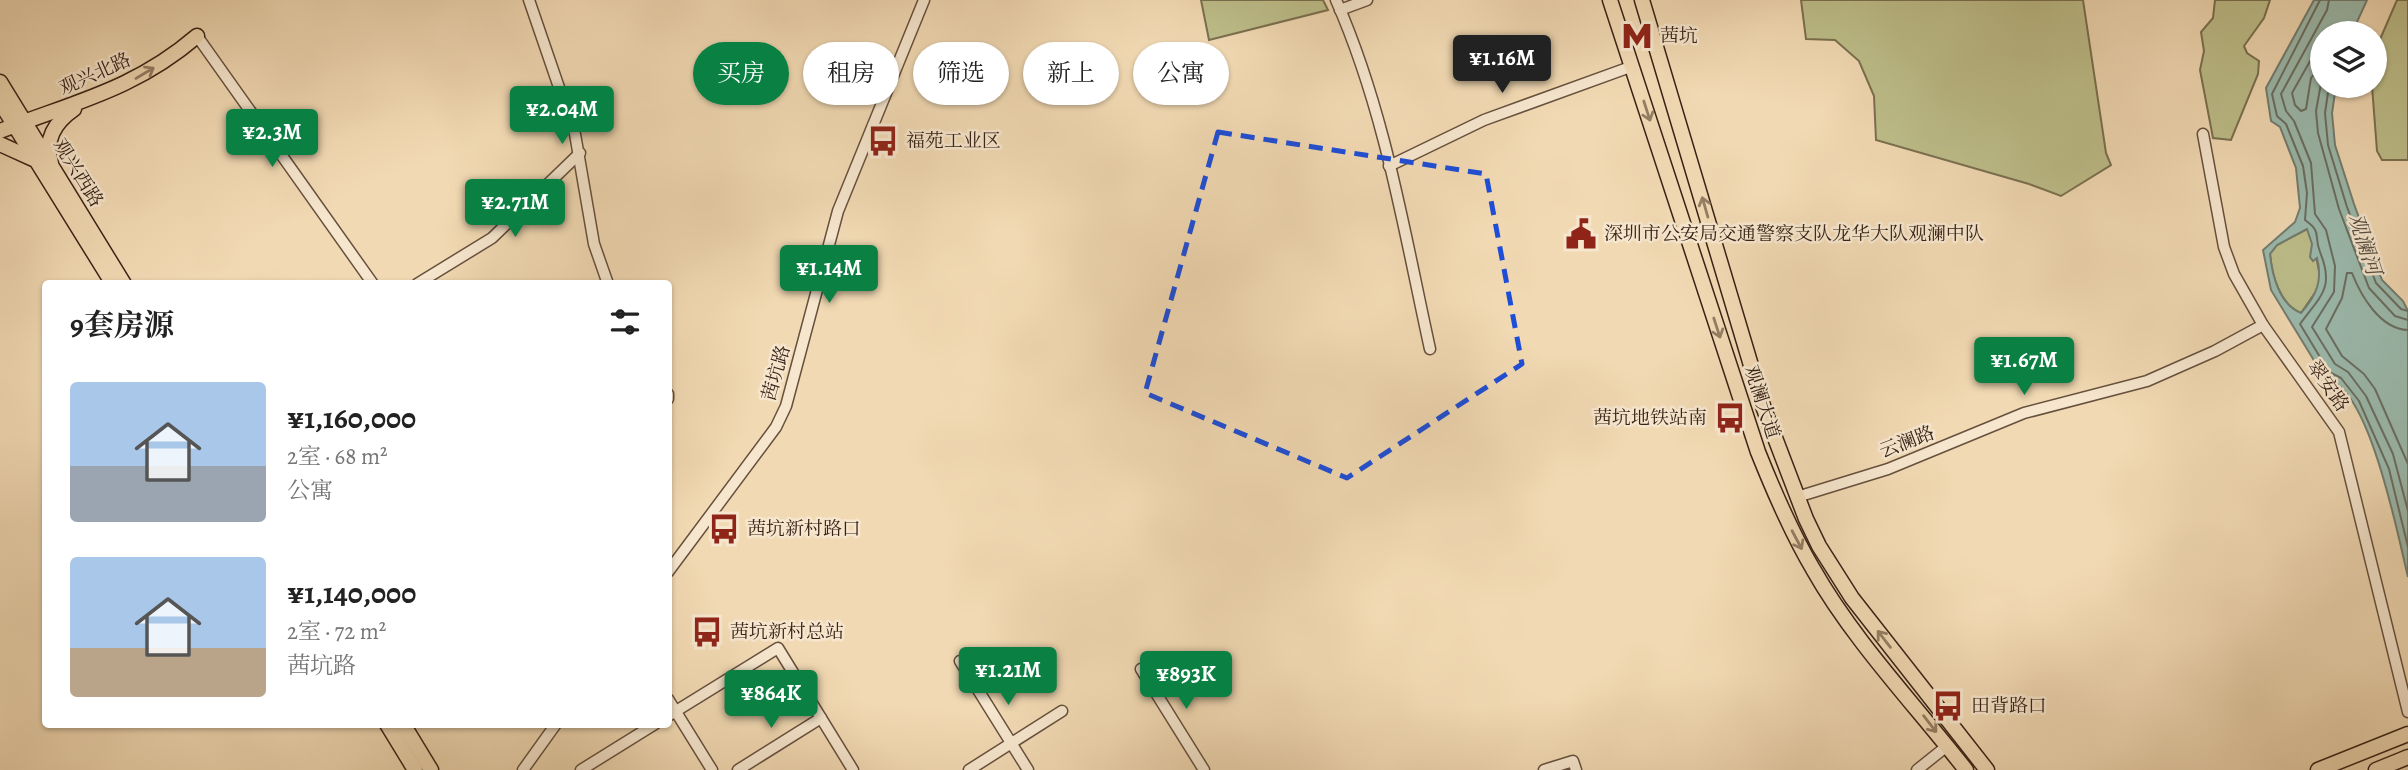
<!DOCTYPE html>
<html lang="zh">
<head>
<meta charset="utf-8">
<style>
  :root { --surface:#fff; --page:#f6f6f6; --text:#222; --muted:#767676; --accent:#0b8043 }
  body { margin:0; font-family:Alegreya,"Noto Serif SC",serif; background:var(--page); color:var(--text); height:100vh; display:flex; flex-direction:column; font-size:26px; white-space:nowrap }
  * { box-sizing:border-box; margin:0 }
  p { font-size:23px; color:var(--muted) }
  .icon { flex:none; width:38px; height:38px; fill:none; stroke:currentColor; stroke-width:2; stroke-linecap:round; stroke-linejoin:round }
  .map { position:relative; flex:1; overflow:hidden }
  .side { position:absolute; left:42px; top:280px; width:630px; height:448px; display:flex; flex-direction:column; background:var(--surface); border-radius:7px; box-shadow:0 2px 5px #0004 }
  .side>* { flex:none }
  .hud { position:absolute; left:693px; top:42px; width:665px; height:63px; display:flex; gap:14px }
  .controls { position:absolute; left:2310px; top:21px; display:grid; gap:14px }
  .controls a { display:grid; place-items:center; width:77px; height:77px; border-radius:50%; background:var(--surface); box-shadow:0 2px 5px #0004; font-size:35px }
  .price { position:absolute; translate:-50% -60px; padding:0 16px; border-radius:7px; background:var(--accent); color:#fff; font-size:23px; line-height:46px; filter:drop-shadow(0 2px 4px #0008) }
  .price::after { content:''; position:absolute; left:50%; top:42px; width:21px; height:16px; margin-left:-10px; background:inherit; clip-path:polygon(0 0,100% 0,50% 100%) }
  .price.active { background:#222; color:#fff }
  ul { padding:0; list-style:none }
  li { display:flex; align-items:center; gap:21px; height:175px; padding:0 28px }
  li span { display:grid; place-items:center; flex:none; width:196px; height:140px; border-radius:7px; color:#555 }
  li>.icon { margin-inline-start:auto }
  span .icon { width:84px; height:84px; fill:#fffc; stroke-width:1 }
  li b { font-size:30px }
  h2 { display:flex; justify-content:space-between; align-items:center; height:84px; padding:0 28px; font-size:30px }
  .tag { padding:0 24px; border-radius:32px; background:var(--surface); box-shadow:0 2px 5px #0004; font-size:24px; line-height:63px }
  .tag.active { background:var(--accent); color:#fff }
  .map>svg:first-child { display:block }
  .green { fill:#bdbe8a; stroke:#7a7050; stroke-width:2 }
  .water { fill:#9bbaad; stroke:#737d71; stroke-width:2; fill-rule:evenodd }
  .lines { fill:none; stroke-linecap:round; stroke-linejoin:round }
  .shore { stroke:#6a6e62; stroke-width:2 }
  .minor-casing { stroke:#66503d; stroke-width:13 }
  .major-casing { stroke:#382216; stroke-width:17 }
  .minor { stroke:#f6e6ce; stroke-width:10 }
  .major { stroke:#f1d9b3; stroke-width:14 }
  .oneway { stroke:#947e64 }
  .marked { fill:none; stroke:#1d4ed8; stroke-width:5; stroke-dasharray:14 9; stroke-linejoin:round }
  .labels { text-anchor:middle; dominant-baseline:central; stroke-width:5; stroke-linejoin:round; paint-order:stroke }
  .poi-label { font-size:19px; fill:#382216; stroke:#f6e6ce; text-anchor:start }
  .street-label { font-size:19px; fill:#382216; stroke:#f6e6ce }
  .water-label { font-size:21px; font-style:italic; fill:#565043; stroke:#f6e6ce }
</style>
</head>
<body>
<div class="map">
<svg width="2408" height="770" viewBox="0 0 2408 770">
  <rect width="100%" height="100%" fill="#f1d9b3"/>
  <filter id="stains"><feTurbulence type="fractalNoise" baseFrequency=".00286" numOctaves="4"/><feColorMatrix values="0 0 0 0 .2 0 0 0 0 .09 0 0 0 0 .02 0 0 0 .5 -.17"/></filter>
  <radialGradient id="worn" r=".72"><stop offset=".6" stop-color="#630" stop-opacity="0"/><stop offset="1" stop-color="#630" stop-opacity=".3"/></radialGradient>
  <g class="green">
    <polygon points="1201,0 1323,0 1328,10 1209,40"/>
    <polygon points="1801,0 2083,0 2106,153 2111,165 2061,196 2029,184 1876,140 1874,96 1859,61 1835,40 1806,39"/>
    <polygon points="2215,0 2270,0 2264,18 2244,46 2247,53 2259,61 2258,74 2231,140 2213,138 2200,70 2204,51 2201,32 2213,18"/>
    <polygon points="2397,0 2408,0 2408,160 2382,160 2377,151 2372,86 2375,86 2375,51"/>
    <path d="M 2307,229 L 2312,236 L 2320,276 L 2319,287 L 2301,313 C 2279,304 2272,275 2270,254 L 2277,245 Z"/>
  </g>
  <path class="water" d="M 2314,0 L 2367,0 L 2352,33 L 2322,33 L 2322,86 L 2336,86 L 2332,113 L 2335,145 L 2354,204 L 2382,280 L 2403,301 L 2408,311 L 2408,577 C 2399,541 2369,383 2326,380 L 2271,290 L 2263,250 L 2295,222 L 2300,208 L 2296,168 L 2280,127 L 2271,121 L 2266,88 ZM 2307,229 L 2312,244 L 2310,257 L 2313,261 L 2317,258 C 2323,281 2316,296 2301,313 C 2279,304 2272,275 2270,254 L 2277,245 Z"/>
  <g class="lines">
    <g class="shore">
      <path d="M 2320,0 L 2272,94 L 2277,116 L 2286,124 L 2303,166 L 2307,193 L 2305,220 C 2323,233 2313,234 2320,252 C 2335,289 2320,296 2300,324 L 2329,372 L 2341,378 L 2359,401 L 2389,469 L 2408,547"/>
      <polyline points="2329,0 2327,10 2281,94 2286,111 2294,121 2311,163 2315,214 2326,230 2335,266 2334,292 2312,327 2335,364 2348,372 2366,396 2393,454 2408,511"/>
      <polyline points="2322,40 2292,93 2295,105 2301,111 2306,109 2311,78 2322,64"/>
      <polyline points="2322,78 2316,111 2318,133 2339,209 2369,288 2395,316 2408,320"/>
      <polyline points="2329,86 2325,113 2328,145 2347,207 2376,283 2401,309 2408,311"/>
      <path d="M 2408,330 C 2380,329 2361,296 2352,273 L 2347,273 L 2342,298 L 2326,329 L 2342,356 L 2364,374 L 2375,389 L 2408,464"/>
    </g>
    <g class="minor-casing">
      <g id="minor">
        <polyline points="529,0 575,134 594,244 608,284"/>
        <path d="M 1336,0 C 1385,111 1404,231 1430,349"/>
        <polyline points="1340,10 1367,0"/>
        <polyline points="197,36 373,284"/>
        <polyline points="2203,134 2224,247 2234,274 2263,325 2339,432 2408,712"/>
        <polyline points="1389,166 1484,120 1633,66"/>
        <polyline points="417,284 492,238 580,153"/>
        <polyline points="668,394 668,399"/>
        <polyline points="1797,497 1888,469 2024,413 2147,381 2215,351 2263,325"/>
        <polyline points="668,572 776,427 786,406 838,211 924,0"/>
        <polyline points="960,661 1028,770"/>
        <polyline points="1141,669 1204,770"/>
        <polyline points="668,699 712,770"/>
        <polyline points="668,716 778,648 853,770"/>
        <polyline points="523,770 556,724"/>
        <polyline points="581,770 655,724"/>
        <polyline points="738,770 821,718"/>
        <polyline points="969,770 1062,711"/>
        <polyline points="1544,770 1573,761 1576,770"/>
        <polyline points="1917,770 1947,746"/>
      </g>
    </g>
    <g class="major-casing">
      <g id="major">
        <path d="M 1610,0 L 1758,452 C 1774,492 1791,532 1813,569 C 1853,640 1916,706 1966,770"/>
        <polyline points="1642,0 1764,409 1806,519 1819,546 1852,598 1987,770"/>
        <polyline points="0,82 124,284"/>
        <polyline points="0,102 113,284"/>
        <path d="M 0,131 C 74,102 134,90 197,36"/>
        <polyline points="0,144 33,159"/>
        <path d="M 51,163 C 44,140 55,122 74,109"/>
        <polyline points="387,724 415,770"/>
        <polyline points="403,724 431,770"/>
        <polyline points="2318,770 2408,734"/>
        <polyline points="2376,770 2408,757"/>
      </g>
    </g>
    <use href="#minor" class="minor"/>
    <use href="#major" class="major"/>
  </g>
  <defs><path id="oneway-shaft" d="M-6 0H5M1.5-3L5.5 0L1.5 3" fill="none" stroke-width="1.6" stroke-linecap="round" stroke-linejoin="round" transform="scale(1.75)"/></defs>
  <g class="oneway">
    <use href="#oneway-shaft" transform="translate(145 73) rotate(-31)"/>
    <use href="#oneway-shaft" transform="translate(1647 111) rotate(72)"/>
    <use href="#oneway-shaft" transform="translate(1705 207) rotate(-106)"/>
    <use href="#oneway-shaft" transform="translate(1717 328) rotate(72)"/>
    <use href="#oneway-shaft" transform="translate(1797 540) rotate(62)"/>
    <use href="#oneway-shaft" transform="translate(1884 639) rotate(-128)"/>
    <use href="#oneway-shaft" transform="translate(1930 724) rotate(52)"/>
  </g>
  <path class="marked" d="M 1218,132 L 1486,174 L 1522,364 L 1347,478 L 1145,393 Z"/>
  <defs>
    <g id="metro-bare" transform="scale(2.415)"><path d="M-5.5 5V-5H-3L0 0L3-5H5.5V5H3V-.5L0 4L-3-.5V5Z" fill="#8f2418" stroke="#f6e6ce" stroke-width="2.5" paint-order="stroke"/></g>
    <g id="bus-bare" transform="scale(2.415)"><path d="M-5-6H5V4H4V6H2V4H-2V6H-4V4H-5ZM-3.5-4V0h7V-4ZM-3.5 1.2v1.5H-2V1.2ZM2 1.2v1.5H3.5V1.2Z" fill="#8f2418" stroke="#f6e6ce" stroke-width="2.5" paint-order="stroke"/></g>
    <g id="civic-bare" transform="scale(2.415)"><path d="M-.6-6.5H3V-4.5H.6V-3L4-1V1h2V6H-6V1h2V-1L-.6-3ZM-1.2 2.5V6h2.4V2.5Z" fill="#8f2418" stroke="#f6e6ce" stroke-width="2.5" paint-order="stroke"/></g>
  </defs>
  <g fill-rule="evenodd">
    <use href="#metro-bare" x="1637" y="36"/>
    <use href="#bus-bare" x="883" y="141"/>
    <use href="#civic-bare" x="1581" y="234"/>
    <use href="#bus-bare" x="1730" y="418"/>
    <use href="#bus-bare" x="724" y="529"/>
    <use href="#bus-bare" x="707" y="632"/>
    <use href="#bus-bare" x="1948" y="706"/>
  </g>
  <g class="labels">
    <g class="poi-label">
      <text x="1660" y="36">茜坑</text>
      <text x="906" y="141">福苑工业区</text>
      <text x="1604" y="234">深圳市公安局交通警察支队龙华大队观澜中队</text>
      <text x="1707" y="418" text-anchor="end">茜坑地铁站南</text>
      <text x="747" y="529">茜坑新村路口</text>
      <text x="730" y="632">茜坑新村总站</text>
      <text x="1971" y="706">田背路口</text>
    </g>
    <g class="street-label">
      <text transform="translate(95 74) rotate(-24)">观兴北路</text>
      <text transform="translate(78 173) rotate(58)">观兴西路</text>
      <text transform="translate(776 373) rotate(-74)">茜坑路</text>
      <text transform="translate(2328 386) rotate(55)">翠安路</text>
      <text transform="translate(1762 402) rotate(72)">观澜大道</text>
      <text transform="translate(1907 442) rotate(-21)">云澜路</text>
    </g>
    <g class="water-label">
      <text transform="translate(2365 244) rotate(72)">观澜河</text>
    </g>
  </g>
  <rect width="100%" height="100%" filter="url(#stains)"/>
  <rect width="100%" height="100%" fill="url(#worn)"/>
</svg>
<div class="controls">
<a><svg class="icon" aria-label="layers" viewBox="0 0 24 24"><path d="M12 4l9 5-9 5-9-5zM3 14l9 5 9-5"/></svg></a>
</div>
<b class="price active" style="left:1502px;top:95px">¥1.16M</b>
<b class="price" style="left:562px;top:146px">¥2.04M</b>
<b class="price" style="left:272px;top:169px">¥2.3M</b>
<b class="price" style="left:515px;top:239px">¥2.71M</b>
<b class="price" style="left:829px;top:305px">¥1.14M</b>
<b class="price" style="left:2024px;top:397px">¥1.67M</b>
<b class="price" style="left:1008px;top:707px">¥1.21M</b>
<b class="price" style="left:1186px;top:711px">¥893K</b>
<b class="price" style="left:771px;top:730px">¥864K</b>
<div class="hud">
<a class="tag active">买房</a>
<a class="tag">租房</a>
<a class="tag">筛选</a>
<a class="tag">新上</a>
<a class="tag">公寓</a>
</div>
<section class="side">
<h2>9套房源<svg class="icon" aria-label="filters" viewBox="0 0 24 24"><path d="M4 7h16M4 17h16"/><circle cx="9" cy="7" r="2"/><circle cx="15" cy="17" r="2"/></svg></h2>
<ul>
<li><span style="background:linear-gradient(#a9c7e8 60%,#9aa5b1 0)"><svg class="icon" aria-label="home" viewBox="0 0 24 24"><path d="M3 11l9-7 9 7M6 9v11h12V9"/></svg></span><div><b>¥1,160,000</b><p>2室 · 68 m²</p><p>公寓</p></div></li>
<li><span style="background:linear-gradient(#a9c7e8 65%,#b9a48a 0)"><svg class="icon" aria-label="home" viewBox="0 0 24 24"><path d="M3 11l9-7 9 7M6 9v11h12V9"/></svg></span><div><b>¥1,140,000</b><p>2室 · 72 m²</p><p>茜坑路</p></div></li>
</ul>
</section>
</div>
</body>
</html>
